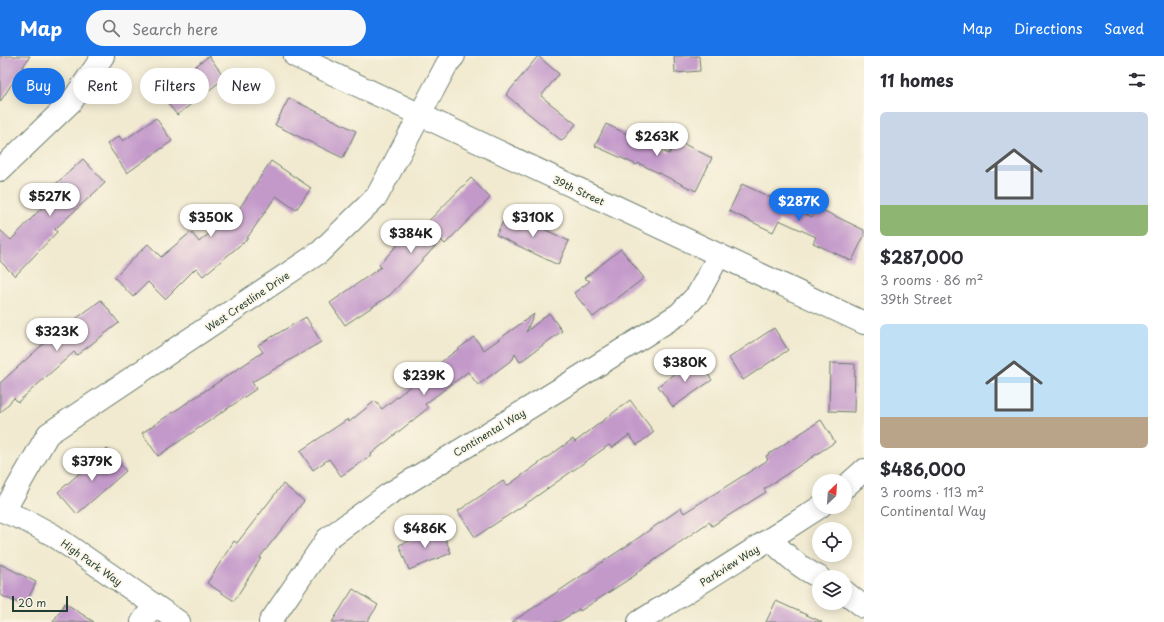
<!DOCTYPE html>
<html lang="en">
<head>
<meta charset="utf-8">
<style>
  :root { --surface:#fff; --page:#f7f7f7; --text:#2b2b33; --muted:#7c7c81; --accent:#1a73e8 }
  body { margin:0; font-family:"Playpen Sans",sans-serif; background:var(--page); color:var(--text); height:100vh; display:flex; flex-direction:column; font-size:15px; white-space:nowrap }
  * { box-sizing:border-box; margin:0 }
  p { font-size:13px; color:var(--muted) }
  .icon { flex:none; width:22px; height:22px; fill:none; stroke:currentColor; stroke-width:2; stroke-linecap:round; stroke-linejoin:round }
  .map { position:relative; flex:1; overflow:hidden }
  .drawer { display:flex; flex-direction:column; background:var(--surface); width:300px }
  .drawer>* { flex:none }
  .guide { position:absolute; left:12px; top:12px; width:380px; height:36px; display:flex; gap:8px }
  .needle { width:26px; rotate:25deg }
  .tools { position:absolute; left:812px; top:418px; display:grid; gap:8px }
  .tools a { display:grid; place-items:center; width:40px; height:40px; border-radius:50%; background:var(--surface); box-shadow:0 2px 10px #0003; font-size:20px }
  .scale { position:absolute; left:12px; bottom:10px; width:56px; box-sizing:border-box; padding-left:4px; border:2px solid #1f3d34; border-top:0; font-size:11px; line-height:14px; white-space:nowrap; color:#1f3d34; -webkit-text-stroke:3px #fcf5e5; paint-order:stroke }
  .price { position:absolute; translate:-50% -34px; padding:0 9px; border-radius:14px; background:#fff; color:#222; font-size:13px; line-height:26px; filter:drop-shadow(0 1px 2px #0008) }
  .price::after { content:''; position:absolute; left:50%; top:24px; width:12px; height:9px; margin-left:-6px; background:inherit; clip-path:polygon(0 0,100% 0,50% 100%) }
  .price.selected { background:var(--accent); color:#fff }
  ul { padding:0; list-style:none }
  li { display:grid; align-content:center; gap:8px; height:212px; padding:0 16px }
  li span { display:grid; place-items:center; height:124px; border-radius:6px; color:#555 }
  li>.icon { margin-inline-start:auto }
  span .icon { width:72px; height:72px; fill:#fffc; stroke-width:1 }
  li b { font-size:17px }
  h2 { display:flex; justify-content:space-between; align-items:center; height:48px; padding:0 16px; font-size:17px }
  .pill { padding:0 14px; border-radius:18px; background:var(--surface); box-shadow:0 2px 10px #0003; font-size:14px; line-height:36px }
  .pill.selected { background:var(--accent); color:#fff }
  header { display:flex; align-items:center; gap:24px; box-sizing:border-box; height:56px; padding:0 20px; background:var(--accent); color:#fff }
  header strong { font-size:19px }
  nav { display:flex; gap:22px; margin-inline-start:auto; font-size:14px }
  .search { width:280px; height:36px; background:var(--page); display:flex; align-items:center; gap:10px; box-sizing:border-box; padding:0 14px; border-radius:22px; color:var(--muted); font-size:15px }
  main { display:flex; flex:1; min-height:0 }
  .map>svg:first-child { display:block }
  .building { fill:#c399ca }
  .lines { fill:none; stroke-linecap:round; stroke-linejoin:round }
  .minor-casing { stroke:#687a6b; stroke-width:24 }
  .minor { stroke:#fff; stroke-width:22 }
  .labels { text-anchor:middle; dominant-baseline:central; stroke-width:3.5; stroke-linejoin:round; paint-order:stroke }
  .street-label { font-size:10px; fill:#1f3d34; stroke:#fcf5e5 }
</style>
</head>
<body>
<header>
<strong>Map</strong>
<div class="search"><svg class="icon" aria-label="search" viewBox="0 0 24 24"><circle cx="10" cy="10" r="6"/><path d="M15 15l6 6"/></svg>Search here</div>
<nav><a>Map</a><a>Directions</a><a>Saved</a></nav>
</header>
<main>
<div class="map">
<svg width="864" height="566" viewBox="0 0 864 566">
  <rect width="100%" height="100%" fill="#fcf5e5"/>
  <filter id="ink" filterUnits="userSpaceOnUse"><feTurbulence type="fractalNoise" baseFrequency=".025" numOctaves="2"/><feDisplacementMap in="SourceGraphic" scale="8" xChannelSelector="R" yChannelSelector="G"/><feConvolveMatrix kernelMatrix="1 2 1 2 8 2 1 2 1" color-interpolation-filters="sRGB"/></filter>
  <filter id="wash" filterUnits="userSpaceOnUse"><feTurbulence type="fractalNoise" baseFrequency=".012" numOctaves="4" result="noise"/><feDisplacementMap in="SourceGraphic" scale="16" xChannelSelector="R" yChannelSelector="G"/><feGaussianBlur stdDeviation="0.9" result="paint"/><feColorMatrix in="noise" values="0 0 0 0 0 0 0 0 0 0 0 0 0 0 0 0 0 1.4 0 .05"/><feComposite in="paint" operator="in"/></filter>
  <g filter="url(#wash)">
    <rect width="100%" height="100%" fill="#f1ead0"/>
    <g id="blocks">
      <g class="building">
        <polygon points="0,0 30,0 0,46"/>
        <polygon points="209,0 225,22 177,59 160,37"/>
        <polygon points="538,0 559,18 541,40 576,68 562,85 506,39"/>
        <polygon points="674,0 699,0 700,15 675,17"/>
        <polygon points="289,42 356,75 343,102 275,69"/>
        <polygon points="156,62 172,85 127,117 107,88 119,80 123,85"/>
        <polygon points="606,68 669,98 676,84 712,102 696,135 638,107 637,109 595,90"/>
        <polygon points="83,103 105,127 55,173 57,176 15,220 0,205 0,174 11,184 52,141 47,136"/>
        <polygon points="271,105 311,132 296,154 276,140 245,185 203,220 196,212 165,243 148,226 133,241 114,221 148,188 161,201 191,176 199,186 225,164 229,168"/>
        <polygon points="471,122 490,142 445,188 441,184 390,239 345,269 330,247 381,211 379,209 402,184 406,188"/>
        <polygon points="742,128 812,161 816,151 864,174 864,180 852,205 813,187 816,181 779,164 773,176 729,155"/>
        <polygon points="508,156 569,185 558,209 496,179"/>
        <polygon points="621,193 644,222 593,261 574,237 590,225 584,222"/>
        <polygon points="101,244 119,267 77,299 74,296 18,346 14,342 0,357 0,327 49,283"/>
        <polygon points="549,257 562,275 520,306 515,298 513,303 478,329 468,316 425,348 428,352 371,398 372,399 341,420 329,403 313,414 300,395 348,363 349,366 375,345 382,353 428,316 474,281 484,294 534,258 526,276"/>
        <polygon points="306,261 321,286 252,326 256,333 158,400 142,377 263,296 258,289"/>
        <polygon points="774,272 788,294 743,324 729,302"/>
        <polygon points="696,303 712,324 673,351 658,330"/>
        <polygon points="830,307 855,308 854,356 829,355"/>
        <polygon points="630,344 654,376 637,389 629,379 612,392 609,389 527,447 475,481 458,455 503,425 507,430 573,383 575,386"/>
        <polygon points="821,364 835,386 764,433 766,436 712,470 709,466 636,517 637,518 580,555 579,553 559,566 512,566 631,487 681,452 684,457 768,404 766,400"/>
        <polygon points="107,393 126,415 77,458 58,436"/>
        <polygon points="283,428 304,445 260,501 261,502 234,545 207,527 234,485 237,487"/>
        <polygon points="441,472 451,497 409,514 399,489"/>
        <polygon points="0,508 36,526 25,550 0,539"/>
        <polygon points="353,533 378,549 367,566 332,566"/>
        <polygon points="776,545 822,566 766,566"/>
        <polygon points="65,547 94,566 53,566"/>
      </g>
    </g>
  </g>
  <g filter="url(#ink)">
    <use href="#blocks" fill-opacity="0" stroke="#687a6b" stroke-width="1"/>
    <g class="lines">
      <g class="minor-casing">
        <g id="minor">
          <polyline points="295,0 864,267"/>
          <polyline points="0,114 72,45 103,0"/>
          <polyline points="845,431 864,414"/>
          <polyline points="0,454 27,465 53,479 179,566"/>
          <polyline points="4,455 48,378 320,196 377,140 447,8 454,0"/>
          <path d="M 770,483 C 785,498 800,512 819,521"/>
          <polyline points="845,536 864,551"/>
          <polyline points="142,566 154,549"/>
          <polyline points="270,566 327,483 389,438 568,328 679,258 698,238 719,199"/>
          <polyline points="639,566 770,483 820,451"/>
        </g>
      </g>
      <use href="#minor" class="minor"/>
    </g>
  </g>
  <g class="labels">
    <g class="street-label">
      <text transform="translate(579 134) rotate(25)">39th Street</text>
      <text transform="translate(247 245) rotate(-34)">West Crestline Drive</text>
      <text transform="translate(489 376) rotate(-31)">Continental Way</text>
      <text transform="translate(92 506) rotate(35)">High Park Way</text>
      <text transform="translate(729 509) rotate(-32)">Parkview Way</text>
    </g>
  </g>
</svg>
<div class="tools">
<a><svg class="needle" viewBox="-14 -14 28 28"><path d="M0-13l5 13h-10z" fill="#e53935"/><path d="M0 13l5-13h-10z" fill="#7c7c81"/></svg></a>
<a><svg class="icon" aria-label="locate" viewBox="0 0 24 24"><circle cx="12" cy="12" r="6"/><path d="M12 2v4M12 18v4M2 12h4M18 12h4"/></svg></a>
<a><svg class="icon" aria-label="layers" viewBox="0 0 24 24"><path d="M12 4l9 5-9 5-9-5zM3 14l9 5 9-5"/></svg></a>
</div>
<div class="scale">20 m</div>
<b class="price" style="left:657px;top:101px">$263K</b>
<b class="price" style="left:50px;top:161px">$527K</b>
<b class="price selected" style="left:799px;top:166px">$287K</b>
<b class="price" style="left:211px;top:182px">$350K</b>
<b class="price" style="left:533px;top:182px">$310K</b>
<b class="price" style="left:411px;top:198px">$384K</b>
<b class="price" style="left:57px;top:296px">$323K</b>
<b class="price" style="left:685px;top:327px">$380K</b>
<b class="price" style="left:424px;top:340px">$239K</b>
<b class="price" style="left:92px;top:426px">$379K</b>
<b class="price" style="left:425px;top:493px">$486K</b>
<div class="guide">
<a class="pill selected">Buy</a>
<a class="pill">Rent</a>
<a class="pill">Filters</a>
<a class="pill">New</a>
</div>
</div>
<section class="drawer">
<h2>11 homes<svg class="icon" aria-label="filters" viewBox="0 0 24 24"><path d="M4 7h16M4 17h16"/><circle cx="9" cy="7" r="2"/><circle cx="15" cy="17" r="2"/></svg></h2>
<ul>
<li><span style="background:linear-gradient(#c9d6e8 75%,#8fb573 0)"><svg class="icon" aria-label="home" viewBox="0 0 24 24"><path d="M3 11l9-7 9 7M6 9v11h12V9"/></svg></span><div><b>$287,000</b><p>3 rooms · 86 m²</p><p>39th Street</p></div></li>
<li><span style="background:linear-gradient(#bfe0f5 75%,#b9a48a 0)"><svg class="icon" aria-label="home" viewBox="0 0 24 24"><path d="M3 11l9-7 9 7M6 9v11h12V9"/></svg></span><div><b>$486,000</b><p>3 rooms · 113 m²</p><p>Continental Way</p></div></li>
</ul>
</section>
</main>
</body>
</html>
